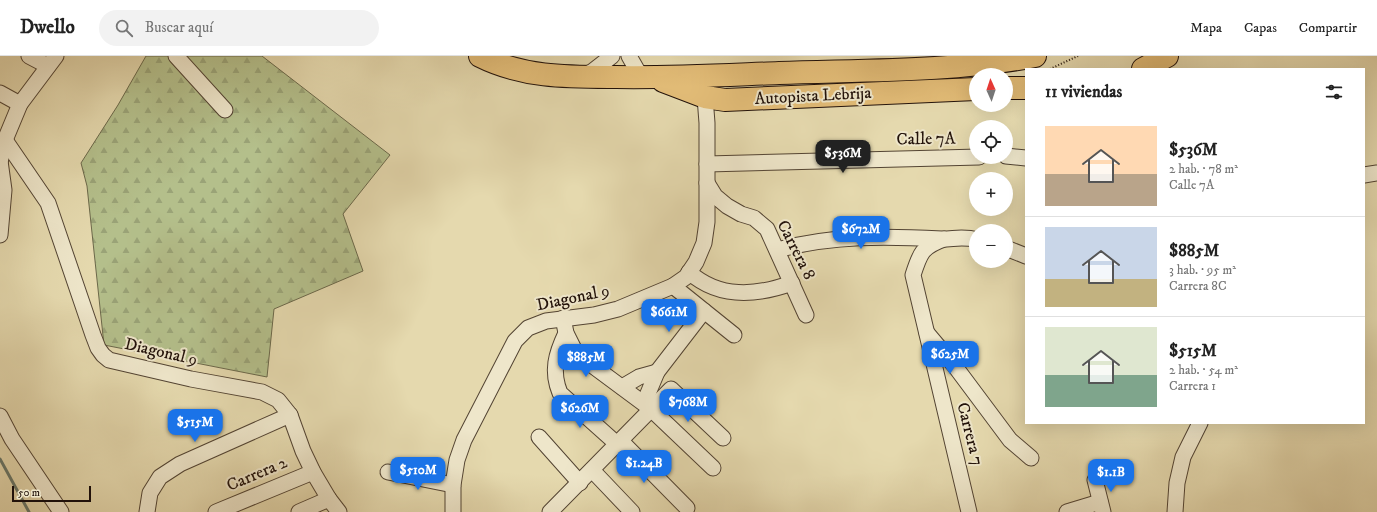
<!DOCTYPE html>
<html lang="es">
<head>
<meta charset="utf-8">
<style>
  :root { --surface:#fff; --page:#f2f2f2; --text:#222; --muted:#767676; --line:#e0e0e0; --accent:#1a73e8 }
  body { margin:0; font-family:"IM FELL DW Pica",serif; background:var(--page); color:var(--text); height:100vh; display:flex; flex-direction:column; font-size:15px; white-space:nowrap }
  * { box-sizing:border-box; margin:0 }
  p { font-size:13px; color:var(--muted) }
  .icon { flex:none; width:22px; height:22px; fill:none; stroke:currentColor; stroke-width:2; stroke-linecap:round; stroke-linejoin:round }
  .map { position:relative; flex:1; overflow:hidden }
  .details { position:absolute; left:1025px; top:12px; width:340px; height:356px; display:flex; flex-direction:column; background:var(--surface); border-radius:0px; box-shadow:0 4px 16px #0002 }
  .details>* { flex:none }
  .needle { width:26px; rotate:357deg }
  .fabs { position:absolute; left:969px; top:12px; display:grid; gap:8px }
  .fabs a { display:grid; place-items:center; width:44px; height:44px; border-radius:50%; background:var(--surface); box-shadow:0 4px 16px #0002; font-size:20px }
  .scale { position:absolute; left:12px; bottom:10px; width:79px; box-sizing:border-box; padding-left:4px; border:2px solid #22120a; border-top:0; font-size:11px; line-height:14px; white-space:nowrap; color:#22120a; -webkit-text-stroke:3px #eee6ca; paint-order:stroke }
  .price { position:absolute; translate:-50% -34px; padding:0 9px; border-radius:8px; background:var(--accent); color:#fff; font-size:13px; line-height:26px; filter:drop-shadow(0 1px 2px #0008) }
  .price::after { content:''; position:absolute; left:50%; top:24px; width:12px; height:9px; margin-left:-6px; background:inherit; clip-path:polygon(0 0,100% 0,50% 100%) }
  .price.selected { background:#222; color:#fff }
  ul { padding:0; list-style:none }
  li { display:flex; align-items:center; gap:12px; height:100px; padding:0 20px }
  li+li { border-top:1px solid var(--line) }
  li span { display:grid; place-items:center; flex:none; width:112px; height:80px; border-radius:0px; color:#555 }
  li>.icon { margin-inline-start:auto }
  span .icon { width:48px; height:48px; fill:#fffc; stroke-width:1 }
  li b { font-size:17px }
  h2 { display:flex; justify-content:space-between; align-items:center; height:48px; padding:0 20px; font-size:17px }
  header { display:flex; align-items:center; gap:24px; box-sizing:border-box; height:56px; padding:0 20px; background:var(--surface); border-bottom:1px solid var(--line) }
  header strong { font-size:19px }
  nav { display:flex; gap:22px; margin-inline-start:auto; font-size:14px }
  .search { width:280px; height:36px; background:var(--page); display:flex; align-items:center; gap:10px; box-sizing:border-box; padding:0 14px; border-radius:22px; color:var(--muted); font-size:15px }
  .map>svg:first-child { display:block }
  .forest { fill:url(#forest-firs); stroke:#6b684a }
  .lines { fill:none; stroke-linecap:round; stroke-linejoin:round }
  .stream { stroke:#687769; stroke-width:3 }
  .minor-casing { stroke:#534433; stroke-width:17 }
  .highway-casing { stroke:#22120a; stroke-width:24 }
  .path { stroke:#22120a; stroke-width:2; stroke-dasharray:1 2; stroke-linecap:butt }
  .minor { stroke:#eee6ca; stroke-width:15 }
  .highway { stroke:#e2bc77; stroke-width:22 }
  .labels { text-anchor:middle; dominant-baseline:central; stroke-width:4; stroke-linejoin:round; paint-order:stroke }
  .street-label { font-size:17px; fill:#22120a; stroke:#eee6ca }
</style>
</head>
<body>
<header>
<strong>Dwello</strong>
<div class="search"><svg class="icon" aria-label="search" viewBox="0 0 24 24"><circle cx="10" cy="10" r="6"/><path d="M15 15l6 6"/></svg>Buscar aquí</div>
<nav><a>Mapa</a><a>Capas</a><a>Compartir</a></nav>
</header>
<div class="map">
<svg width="1377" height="456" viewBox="0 0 1377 456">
  <defs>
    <pattern id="forest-firs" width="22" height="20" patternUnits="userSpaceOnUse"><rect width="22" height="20" fill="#b4bf8b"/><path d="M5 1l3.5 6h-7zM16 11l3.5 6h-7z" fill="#9aa377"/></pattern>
  </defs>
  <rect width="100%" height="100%" fill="#e5d9ae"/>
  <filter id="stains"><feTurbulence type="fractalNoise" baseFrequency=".005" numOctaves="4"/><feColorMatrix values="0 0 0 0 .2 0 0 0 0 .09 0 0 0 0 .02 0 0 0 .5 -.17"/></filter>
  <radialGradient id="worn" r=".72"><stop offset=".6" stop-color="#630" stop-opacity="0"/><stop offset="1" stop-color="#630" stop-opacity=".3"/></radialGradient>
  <polygon class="forest" points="146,0 262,0 390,99 343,158 363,215 274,253 267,321 104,289 87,130 81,107 118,49"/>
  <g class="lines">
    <polyline class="stream" points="0,403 29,456"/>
    <g class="minor-casing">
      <g id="minor">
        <polyline points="29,0 48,10"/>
        <polyline points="176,0 225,54"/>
        <polyline points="629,0 637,14 646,22"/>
        <polyline points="583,20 593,15 612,0"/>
        <polyline points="0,37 20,48"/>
        <polyline points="5,84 48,147 93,279 98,292 103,299 109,304 191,323 262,336 278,344 290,359 303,395 313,416 329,443 339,456"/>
        <polyline points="1006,100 1026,102"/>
        <polyline points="0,106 5,84 20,48 56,0"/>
        <polyline points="707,108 979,101"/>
        <polyline points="1364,119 1377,117"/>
        <polyline points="707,127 715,140 727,150 741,158 754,162 767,173 806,259"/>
        <polyline points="0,179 4,134 0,105"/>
        <path d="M 944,183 C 922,191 920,197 913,219 L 969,456"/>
        <polyline points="1006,192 1026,200"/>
        <path d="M 777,194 C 832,179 886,180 942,183 C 954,183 965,180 976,184"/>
        <path d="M 689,216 C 719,243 756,240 792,227"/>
        <polyline points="673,230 734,279"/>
        <polyline points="563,262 566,277 575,295 589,307 651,353 713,412"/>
        <path d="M 566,277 C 556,298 551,315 560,337 L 617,388"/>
        <polyline points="927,277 954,309 1010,384 1031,402"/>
        <polyline points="622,331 639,321 657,316"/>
        <polyline points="644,347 657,316 704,255"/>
        <polyline points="0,360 12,383 61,456"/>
        <polyline points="539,381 580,427"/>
        <polyline points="621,385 687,452"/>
        <polyline points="592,414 632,456"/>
        <polyline points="388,416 453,429"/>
        <polyline points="1095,424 1103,456"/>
        <polyline points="147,456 150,437 160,421 180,408 290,359"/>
        <polyline points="216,456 313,416"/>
        <polyline points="299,456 329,443"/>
        <polyline points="453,456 453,429 457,404 464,384 515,285 528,272 546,265 594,259 618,253 673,230 686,221 696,206 704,187 707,166 707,67 705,41"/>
        <polyline points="550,456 671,333 723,382"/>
        <polyline points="1067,456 1100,446"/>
        <polyline points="1175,456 1177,427 1183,401 1200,367"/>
      </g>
    </g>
    <g class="highway-casing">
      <g id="highway">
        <path d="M 480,0 C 524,22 569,21 616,21 C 670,22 725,19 779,17 C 864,14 951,16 1035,0"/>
        <polyline points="1143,13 1167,0"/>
        <polyline points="663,25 705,41 725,44 976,33"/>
        <polyline points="1006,32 1026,32"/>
      </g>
    </g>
    <polyline class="path" points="1050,13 1078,0"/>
    <use href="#minor" class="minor"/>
    <use href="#highway" class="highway"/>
  </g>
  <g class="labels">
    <g class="street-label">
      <text transform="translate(813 40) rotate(-3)">Autopista Lebrija</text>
      <text transform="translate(926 83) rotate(-1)">Calle 7A</text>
      <text transform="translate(796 194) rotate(63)">Carrera 8</text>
      <text transform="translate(573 242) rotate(-12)">Diagonal 9</text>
      <text transform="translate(161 296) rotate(13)">Diagonal 9</text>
      <text transform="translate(970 378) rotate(76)">Carrera 7</text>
      <text transform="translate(257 418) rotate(-23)">Carrera 2</text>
    </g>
  </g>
  <rect width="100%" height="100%" filter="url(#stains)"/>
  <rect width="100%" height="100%" fill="url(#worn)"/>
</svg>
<div class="fabs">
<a><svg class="needle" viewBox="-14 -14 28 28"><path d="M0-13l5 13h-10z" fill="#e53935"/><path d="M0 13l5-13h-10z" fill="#767676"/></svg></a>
<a><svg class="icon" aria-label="locate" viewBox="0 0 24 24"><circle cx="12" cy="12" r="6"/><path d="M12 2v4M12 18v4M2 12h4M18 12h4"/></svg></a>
<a>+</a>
<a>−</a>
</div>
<div class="scale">50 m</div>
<b class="price selected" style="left:843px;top:118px">$536M</b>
<b class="price" style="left:861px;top:194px">$672M</b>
<b class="price" style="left:669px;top:277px">$661M</b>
<b class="price" style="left:950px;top:319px">$625M</b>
<b class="price" style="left:586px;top:322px">$885M</b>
<b class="price" style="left:688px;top:367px">$768M</b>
<b class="price" style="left:580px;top:373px">$626M</b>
<b class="price" style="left:195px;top:387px">$515M</b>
<b class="price" style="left:644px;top:428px">$1.24B</b>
<b class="price" style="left:418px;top:435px">$510M</b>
<b class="price" style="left:1111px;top:437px">$1.1B</b>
<section class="details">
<h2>11 viviendas<svg class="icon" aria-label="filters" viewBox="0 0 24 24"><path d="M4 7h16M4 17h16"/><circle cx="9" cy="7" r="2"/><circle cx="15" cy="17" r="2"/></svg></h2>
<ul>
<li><span style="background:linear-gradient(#ffd9b3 60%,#b9a48a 0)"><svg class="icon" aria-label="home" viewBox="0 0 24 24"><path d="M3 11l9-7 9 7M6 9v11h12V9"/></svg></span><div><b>$536M</b><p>2 hab. · 78 m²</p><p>Calle 7A</p></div></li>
<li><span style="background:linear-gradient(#c9d6e8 65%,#c2b280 0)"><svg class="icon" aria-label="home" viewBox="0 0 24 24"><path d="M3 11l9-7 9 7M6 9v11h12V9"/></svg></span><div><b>$885M</b><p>3 hab. · 95 m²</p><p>Carrera 8C</p></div></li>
<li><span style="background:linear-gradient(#dfe7d0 60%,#7fa58c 0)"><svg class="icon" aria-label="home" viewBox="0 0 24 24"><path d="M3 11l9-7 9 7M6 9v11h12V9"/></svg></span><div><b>$515M</b><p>2 hab. · 54 m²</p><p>Carrera 1</p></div></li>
</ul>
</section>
</div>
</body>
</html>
